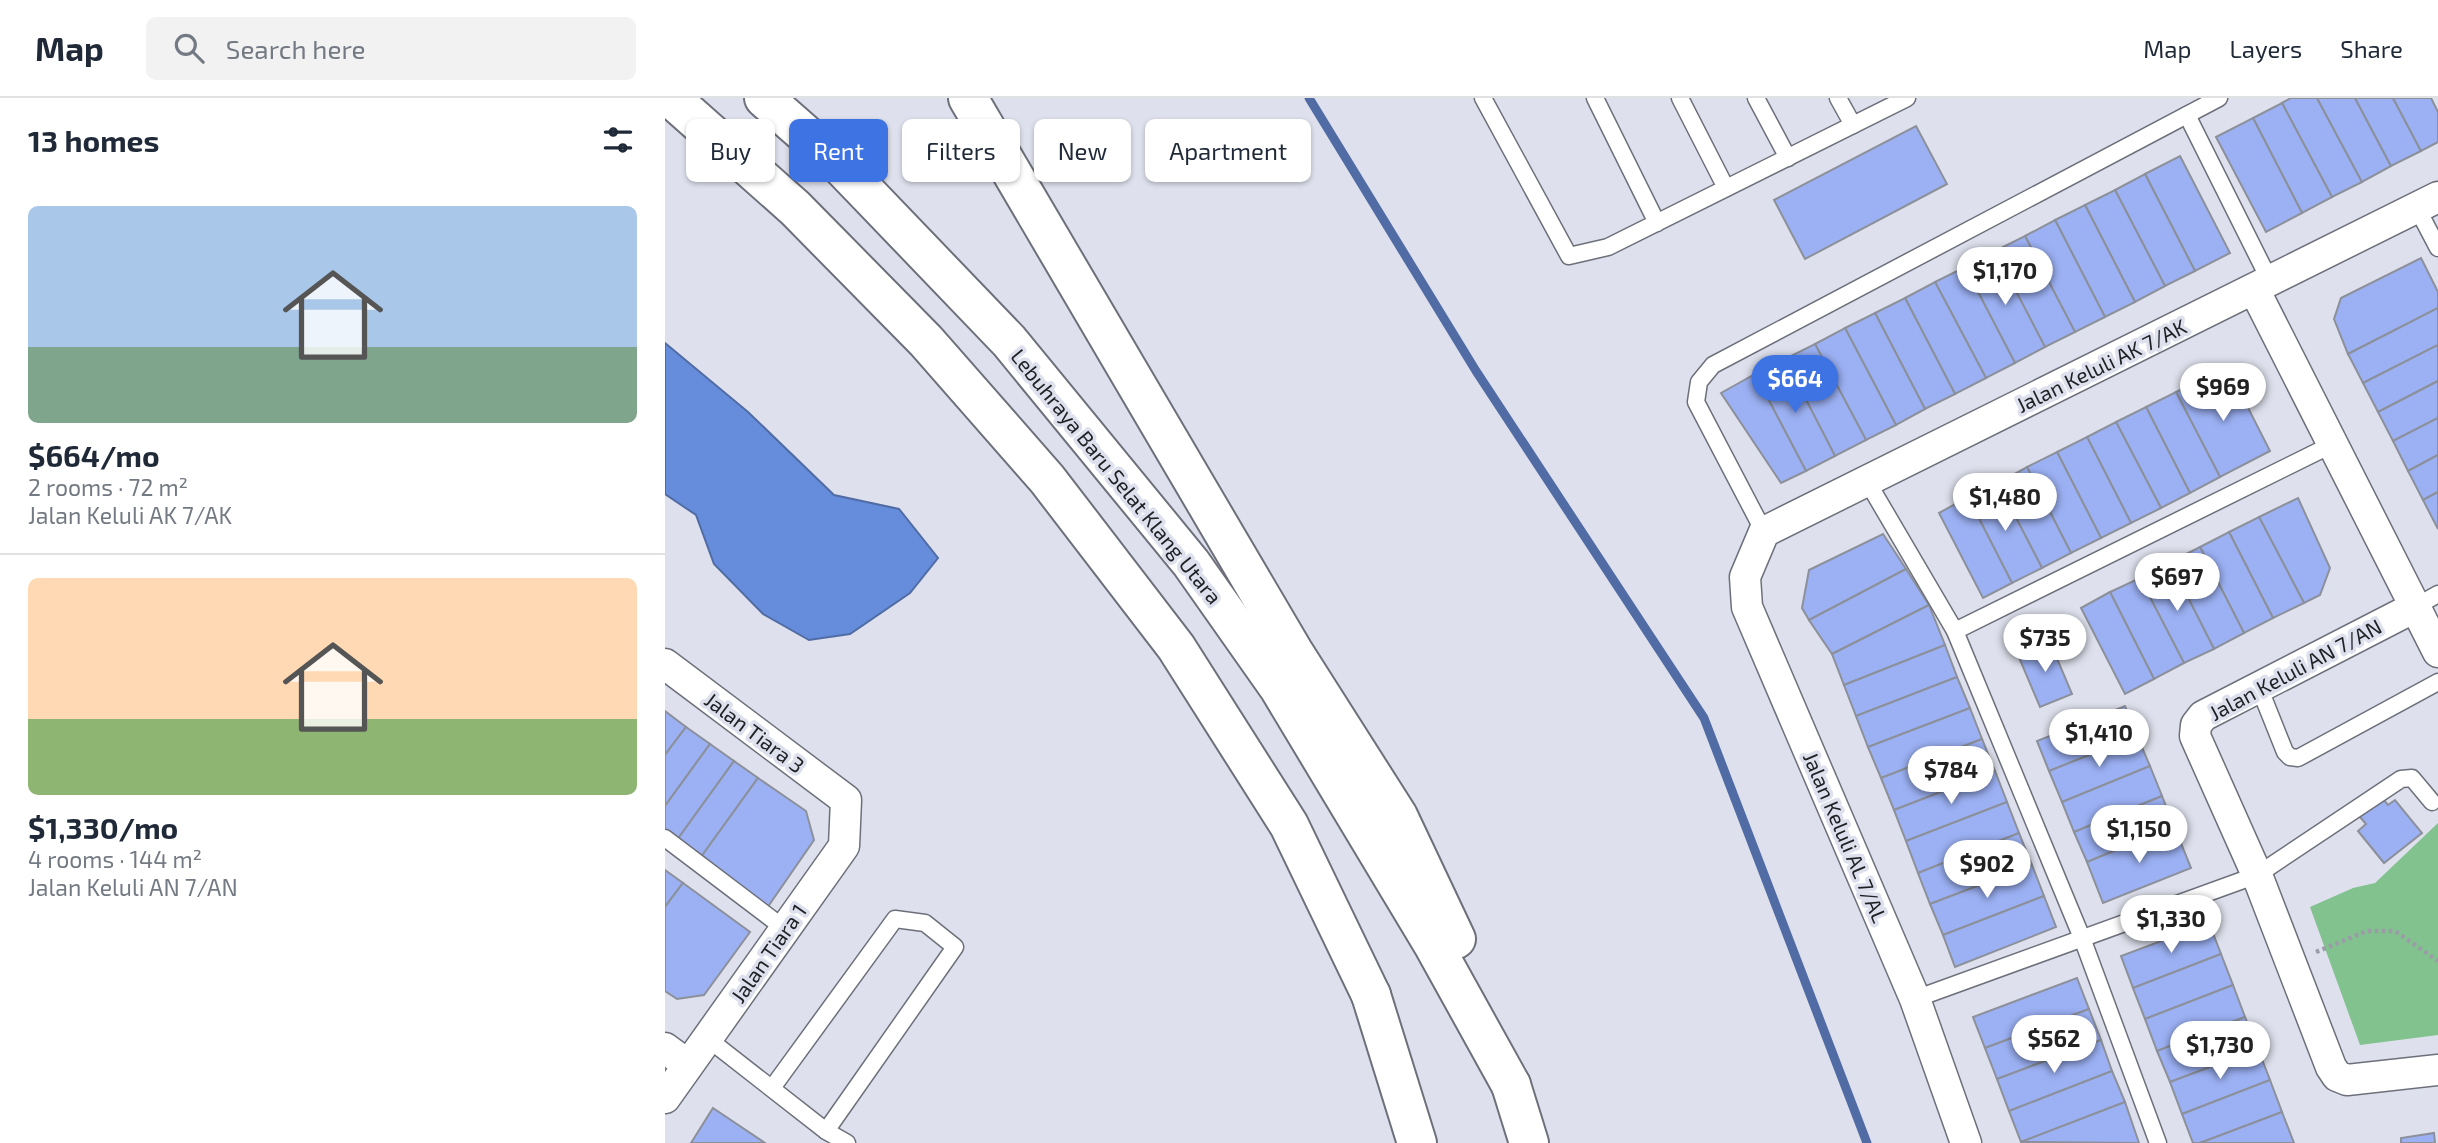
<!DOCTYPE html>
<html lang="en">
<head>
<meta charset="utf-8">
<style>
  :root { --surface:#fff; --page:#f2f2f3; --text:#1f2937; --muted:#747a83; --line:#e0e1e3; --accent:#3e73e3 }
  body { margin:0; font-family:"Exo 2",sans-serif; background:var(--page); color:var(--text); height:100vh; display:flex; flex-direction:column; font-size:26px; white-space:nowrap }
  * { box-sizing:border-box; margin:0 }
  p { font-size:23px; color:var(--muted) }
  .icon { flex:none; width:38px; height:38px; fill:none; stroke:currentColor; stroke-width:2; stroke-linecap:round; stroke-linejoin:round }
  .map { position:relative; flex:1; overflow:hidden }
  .panel { display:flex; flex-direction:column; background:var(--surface); width:665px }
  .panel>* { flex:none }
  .top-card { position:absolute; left:21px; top:21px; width:665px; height:63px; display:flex; gap:14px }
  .price { position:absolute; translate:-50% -60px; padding:0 16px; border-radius:24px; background:#fff; color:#222; font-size:23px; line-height:46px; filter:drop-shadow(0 2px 4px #0008) }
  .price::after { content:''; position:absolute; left:50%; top:42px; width:21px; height:16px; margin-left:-10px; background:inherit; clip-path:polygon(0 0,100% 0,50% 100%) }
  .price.on { background:var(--accent); color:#fff }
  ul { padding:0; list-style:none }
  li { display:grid; align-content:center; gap:14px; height:371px; padding:0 28px }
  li+li { border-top:2px solid var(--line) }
  li span { display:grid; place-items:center; height:217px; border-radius:10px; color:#555 }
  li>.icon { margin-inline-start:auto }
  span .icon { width:126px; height:126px; fill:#fffc; stroke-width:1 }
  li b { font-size:30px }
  h2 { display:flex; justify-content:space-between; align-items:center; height:84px; padding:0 28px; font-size:30px }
  .tag { padding:0 24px; border-radius:10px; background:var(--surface); box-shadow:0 2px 5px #0004; font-size:24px; line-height:63px }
  .tag.on { background:var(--accent); color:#fff }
  header { display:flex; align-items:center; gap:42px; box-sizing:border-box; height:98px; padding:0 35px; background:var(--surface); border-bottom:2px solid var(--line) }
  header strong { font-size:33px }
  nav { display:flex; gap:38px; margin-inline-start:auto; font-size:24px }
  .search { width:490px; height:63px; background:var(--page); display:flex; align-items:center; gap:18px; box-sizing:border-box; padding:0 24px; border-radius:10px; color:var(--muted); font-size:26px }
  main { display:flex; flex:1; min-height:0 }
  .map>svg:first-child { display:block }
  .green { fill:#82c28e }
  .water { fill:#668ddb; stroke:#516ca4; stroke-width:2 }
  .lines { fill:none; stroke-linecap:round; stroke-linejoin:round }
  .stream { stroke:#516ca4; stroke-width:9 }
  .building { fill:#9cb1f4; stroke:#8c909a; stroke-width:2 }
  .service-casing { stroke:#6d707a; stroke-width:19 }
  .minor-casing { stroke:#6d707a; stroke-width:33 }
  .trunk-casing { stroke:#6d707a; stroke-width:42 }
  .motorway-casing { stroke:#6d707a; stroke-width:42 }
  .path { stroke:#9a9ca6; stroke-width:4.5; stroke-dasharray:3.5 3.5; stroke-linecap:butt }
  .service { stroke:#fff; stroke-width:16 }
  .minor { stroke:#fff; stroke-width:30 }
  .trunk { stroke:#fff; stroke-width:38 }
  .motorway { stroke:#fff; stroke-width:38 }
  .labels { text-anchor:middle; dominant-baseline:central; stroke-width:7; stroke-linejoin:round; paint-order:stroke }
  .street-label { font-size:21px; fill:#1f2024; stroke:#dee1ed }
</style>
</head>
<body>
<header>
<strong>Map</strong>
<div class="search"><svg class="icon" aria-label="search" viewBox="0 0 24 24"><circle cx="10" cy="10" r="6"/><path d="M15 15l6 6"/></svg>Search here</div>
<nav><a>Map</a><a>Layers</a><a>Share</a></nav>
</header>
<main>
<section class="panel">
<h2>13 homes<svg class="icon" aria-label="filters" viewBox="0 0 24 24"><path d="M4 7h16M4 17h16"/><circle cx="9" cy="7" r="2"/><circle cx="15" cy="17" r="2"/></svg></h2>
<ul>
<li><span style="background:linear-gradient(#a9c7e8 65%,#7fa58c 0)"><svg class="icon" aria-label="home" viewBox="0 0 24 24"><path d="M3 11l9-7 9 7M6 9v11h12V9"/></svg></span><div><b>$664/mo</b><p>2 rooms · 72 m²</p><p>Jalan Keluli AK 7/AK</p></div></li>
<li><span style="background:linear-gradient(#ffd9b3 65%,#8fb573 0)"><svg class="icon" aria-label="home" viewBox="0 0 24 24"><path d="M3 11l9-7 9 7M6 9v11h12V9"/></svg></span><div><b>$1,330/mo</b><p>4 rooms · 144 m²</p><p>Jalan Keluli AN 7/AN</p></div></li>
</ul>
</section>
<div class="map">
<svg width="1773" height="1045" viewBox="0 0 1773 1045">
  <rect width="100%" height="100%" fill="#dee1ed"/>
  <polygon class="green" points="1773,725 1773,937 1695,947 1645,809 1688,790 1710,785"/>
  <polygon class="water" points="0,245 83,314 169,397 234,411 273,460 245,495 185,536 144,542 98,516 49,466 31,417 0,396"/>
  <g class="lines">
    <polyline class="stream" points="644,0 811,273 1039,620 1202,1045"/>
  </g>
  <g class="building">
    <polygon points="1626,0 1652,0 1697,84 1667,99 1617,5"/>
    <polygon points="1652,0 1690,0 1726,68 1697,84"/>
    <polygon points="1690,0 1728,0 1756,53 1726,68"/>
    <polygon points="1728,0 1766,0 1773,14 1773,44 1756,53"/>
    <polygon points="1617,5 1667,99 1637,115 1588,20"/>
    <polygon points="1588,20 1637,115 1601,134 1551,39"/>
    <polygon points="1251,28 1282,86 1140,161 1109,102"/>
    <polygon points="1515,58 1565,155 1530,173 1480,76"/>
    <polygon points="1480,76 1530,173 1500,188 1450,92"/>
    <polygon points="1450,92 1500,188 1470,204 1420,107"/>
    <polygon points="1420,107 1470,204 1440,219 1390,122"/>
    <polygon points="1390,122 1440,219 1410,234 1360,138"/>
    <polygon points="1360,138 1410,234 1380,249 1330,153"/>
    <polygon points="1330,153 1380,249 1350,265 1300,169"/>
    <polygon points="1756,160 1773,194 1773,210 1683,256 1669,221 1676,200"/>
    <polygon points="1300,169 1350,265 1321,280 1270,184"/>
    <polygon points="1270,184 1321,280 1290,296 1240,200"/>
    <polygon points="1240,200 1290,296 1260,311 1210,215"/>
    <polygon points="1773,210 1773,247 1698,285 1683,256"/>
    <polygon points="1210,215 1260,311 1231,327 1180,230"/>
    <polygon points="1180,230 1231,327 1201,342 1150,246"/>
    <polygon points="1150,246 1201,342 1170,358 1120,261"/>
    <polygon points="1773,247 1773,283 1713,314 1698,285"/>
    <polygon points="1120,261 1170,358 1141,373 1090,276"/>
    <polygon points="1090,276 1141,373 1116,385 1056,295"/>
    <polygon points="1545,278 1571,286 1605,353 1555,379 1511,294"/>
    <polygon points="1773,283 1773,320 1728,343 1713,314"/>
    <polygon points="1511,294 1555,379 1525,395 1481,309"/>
    <polygon points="1481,309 1525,395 1496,410 1451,324"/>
    <polygon points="1773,320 1773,357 1743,373 1728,343"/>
    <polygon points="1451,324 1496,410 1466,425 1422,339"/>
    <polygon points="1422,339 1466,425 1436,440 1392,354"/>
    <polygon points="1392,354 1436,440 1406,455 1362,369"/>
    <polygon points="1773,357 1773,394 1758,402 1743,373"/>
    <polygon points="1362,369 1406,455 1377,470 1333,385"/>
    <polygon points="1333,385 1377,470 1347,485 1303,399"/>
    <polygon points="1773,394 1773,431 1758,402"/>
    <polygon points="1303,399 1347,485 1318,500 1274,415"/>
    <polygon points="1633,400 1665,470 1655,497 1639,505 1594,419"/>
    <polygon points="1594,419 1639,505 1608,520 1564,434"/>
    <polygon points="1564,434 1608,520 1579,535 1535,449"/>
    <polygon points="1218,436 1241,471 1144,522 1137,510 1144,472"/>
    <polygon points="1535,449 1579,535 1549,551 1505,464"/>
    <polygon points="1505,464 1549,551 1519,565 1475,480"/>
    <polygon points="1241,471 1264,507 1167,556 1144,522"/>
    <polygon points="1475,480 1519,565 1489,581 1445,494"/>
    <polygon points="1445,494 1489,581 1460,596 1416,510"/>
    <polygon points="1264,507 1280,547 1179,587 1167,556"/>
    <polygon points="1385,544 1407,596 1375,609 1353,557"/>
    <polygon points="1280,547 1292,579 1191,618 1179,587"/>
    <polygon points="1292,579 1305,610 1203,649 1191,618"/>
    <polygon points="1460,608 1472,638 1384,673 1372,643"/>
    <polygon points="1305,610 1317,641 1216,680 1203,649"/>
    <polygon points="0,613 21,629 0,657"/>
    <polygon points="21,629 45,646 0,708 0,657"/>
    <polygon points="1472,638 1485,668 1397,704 1384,673"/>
    <polygon points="1317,641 1330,673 1229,712 1216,680"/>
    <polygon points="45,646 69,663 12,742 0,734 0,708"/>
    <polygon points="69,663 93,680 36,759 12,742"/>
    <polygon points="1485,668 1497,698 1409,734 1397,704"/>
    <polygon points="1330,673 1342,704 1241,743 1229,712"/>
    <polygon points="93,680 141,713 149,742 102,810 36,759"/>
    <polygon points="1497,698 1509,728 1422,764 1409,734"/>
    <polygon points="1718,701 1723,707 1730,702 1757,735 1719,765 1693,733 1701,726 1695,719 1701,714 1699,710"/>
    <polygon points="1342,704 1354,735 1253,775 1241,743"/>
    <polygon points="1509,728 1526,770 1438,805 1422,764"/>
    <polygon points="1354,735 1367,767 1265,806 1253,775"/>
    <polygon points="1367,767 1379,798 1278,837 1265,806"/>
    <polygon points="0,772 18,785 0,809"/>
    <polygon points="18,785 85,834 39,897 12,901 0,893 0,809"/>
    <polygon points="1379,798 1391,829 1290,869 1278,837"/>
    <polygon points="1544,825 1556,856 1468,890 1456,858"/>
    <polygon points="1556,856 1568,887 1480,921 1468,890"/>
    <polygon points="1412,880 1424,911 1320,950 1308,919"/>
    <polygon points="1568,887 1580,919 1492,953 1480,921"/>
    <polygon points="1424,911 1436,942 1332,981 1320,950"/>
    <polygon points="1580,919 1593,951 1505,984 1492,953"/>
    <polygon points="1436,942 1447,973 1344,1013 1332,981"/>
    <polygon points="1593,951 1605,982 1517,1016 1505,984"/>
    <polygon points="1447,973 1460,1004 1356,1044 1344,1013"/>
    <polygon points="1605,982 1617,1014 1535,1045 1528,1045 1517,1016"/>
    <polygon points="1460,1004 1474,1045 1356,1044"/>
    <polygon points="48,1010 100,1045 26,1045"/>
    <polygon points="1617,1014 1629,1045 1535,1045"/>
    <polygon points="1769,1035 1770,1045 1736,1045 1736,1040"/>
  </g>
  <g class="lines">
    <g class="service-casing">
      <g id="service">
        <polyline points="818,0 904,158 943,149 1242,0"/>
        <polyline points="930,0 992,125"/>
        <polyline points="1015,0 1061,90"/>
        <polyline points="1091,0 1123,60"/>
        <polyline points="1173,0 1188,27"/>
        <polyline points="1522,17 1605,183"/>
        <polyline points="1752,110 1773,150"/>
        <polyline points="1202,383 1290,533 1417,840 1493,1045"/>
        <polyline points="1099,434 1031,304 1034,284 1048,267 1554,0"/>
        <polyline points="1750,509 1773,496"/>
        <polyline points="1290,533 1666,347"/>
        <polyline points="1594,589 1620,654 1625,659 1633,660 1773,584"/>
        <polyline points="0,740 120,831"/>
        <polyline points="1250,901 1592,777 1736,681 1747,680 1767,704"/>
        <polyline points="42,940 161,1033 182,1045"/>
        <polyline points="107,990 230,821 260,825 290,849 161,1033"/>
      </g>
    </g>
    <g class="minor-casing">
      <g id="minor">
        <polyline points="1589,191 1773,554"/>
        <polyline points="1750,509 1538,618 1531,627 1530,638 1592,777 1666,969 1672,978 1682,982 1773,972"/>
        <polyline points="0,566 181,702 179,748 0,1000"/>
        <polyline points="0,950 23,967"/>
        <polyline points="1301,1045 1250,901 1082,509 1080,479 1099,434 1773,99"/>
      </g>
    </g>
    <g class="trunk-casing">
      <g id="trunk">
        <polyline points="706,897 752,1045"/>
        <polyline points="846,987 864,1045"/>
      </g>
    </g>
    <g class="motorway-casing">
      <g id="motorway">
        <polyline points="6,0 130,110 261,243 382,381 511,549 624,727 706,897"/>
        <polyline points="99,0 174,66 344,243 526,465 614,590 769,848 846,987"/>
        <polyline points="303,0 628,553 733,718 791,841"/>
      </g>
    </g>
    <polyline class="path" points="1651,854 1702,833 1730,833 1773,863"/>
    <use href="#service" class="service"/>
    <use href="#minor" class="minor"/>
    <use href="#trunk" class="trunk"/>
    <use href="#motorway" class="motorway"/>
  </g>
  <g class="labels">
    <g class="street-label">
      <text transform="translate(1436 267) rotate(-26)">Jalan Keluli AK 7/AK</text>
      <text transform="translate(452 378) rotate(51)">Lebuhraya Baru Selat Klang Utara</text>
      <text transform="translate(1630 571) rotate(-28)">Jalan Keluli AN 7/AN</text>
      <text transform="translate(90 634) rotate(37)">Jalan Tiara 3</text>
      <text transform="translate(1181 739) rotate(67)">Jalan Keluli AL 7/AL</text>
      <text transform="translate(103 855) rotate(-55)">Jalan Tiara 1</text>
    </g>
  </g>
</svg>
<b class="price" style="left:1340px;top:209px">$1,170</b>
<b class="price on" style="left:1130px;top:317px">$664</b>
<b class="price" style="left:1558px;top:325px">$969</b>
<b class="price" style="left:1340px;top:435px">$1,480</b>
<b class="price" style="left:1512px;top:515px">$697</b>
<b class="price" style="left:1380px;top:576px">$735</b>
<b class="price" style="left:1434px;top:671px">$1,410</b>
<b class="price" style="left:1286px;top:708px">$784</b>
<b class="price" style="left:1474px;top:767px">$1,150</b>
<b class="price" style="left:1322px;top:802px">$902</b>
<b class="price" style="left:1506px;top:857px">$1,330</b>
<b class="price" style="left:1389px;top:977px">$562</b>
<b class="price" style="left:1555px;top:983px">$1,730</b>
<div class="top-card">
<a class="tag">Buy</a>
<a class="tag on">Rent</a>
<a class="tag">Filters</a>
<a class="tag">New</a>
<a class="tag">Apartment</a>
</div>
</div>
</main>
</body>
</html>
